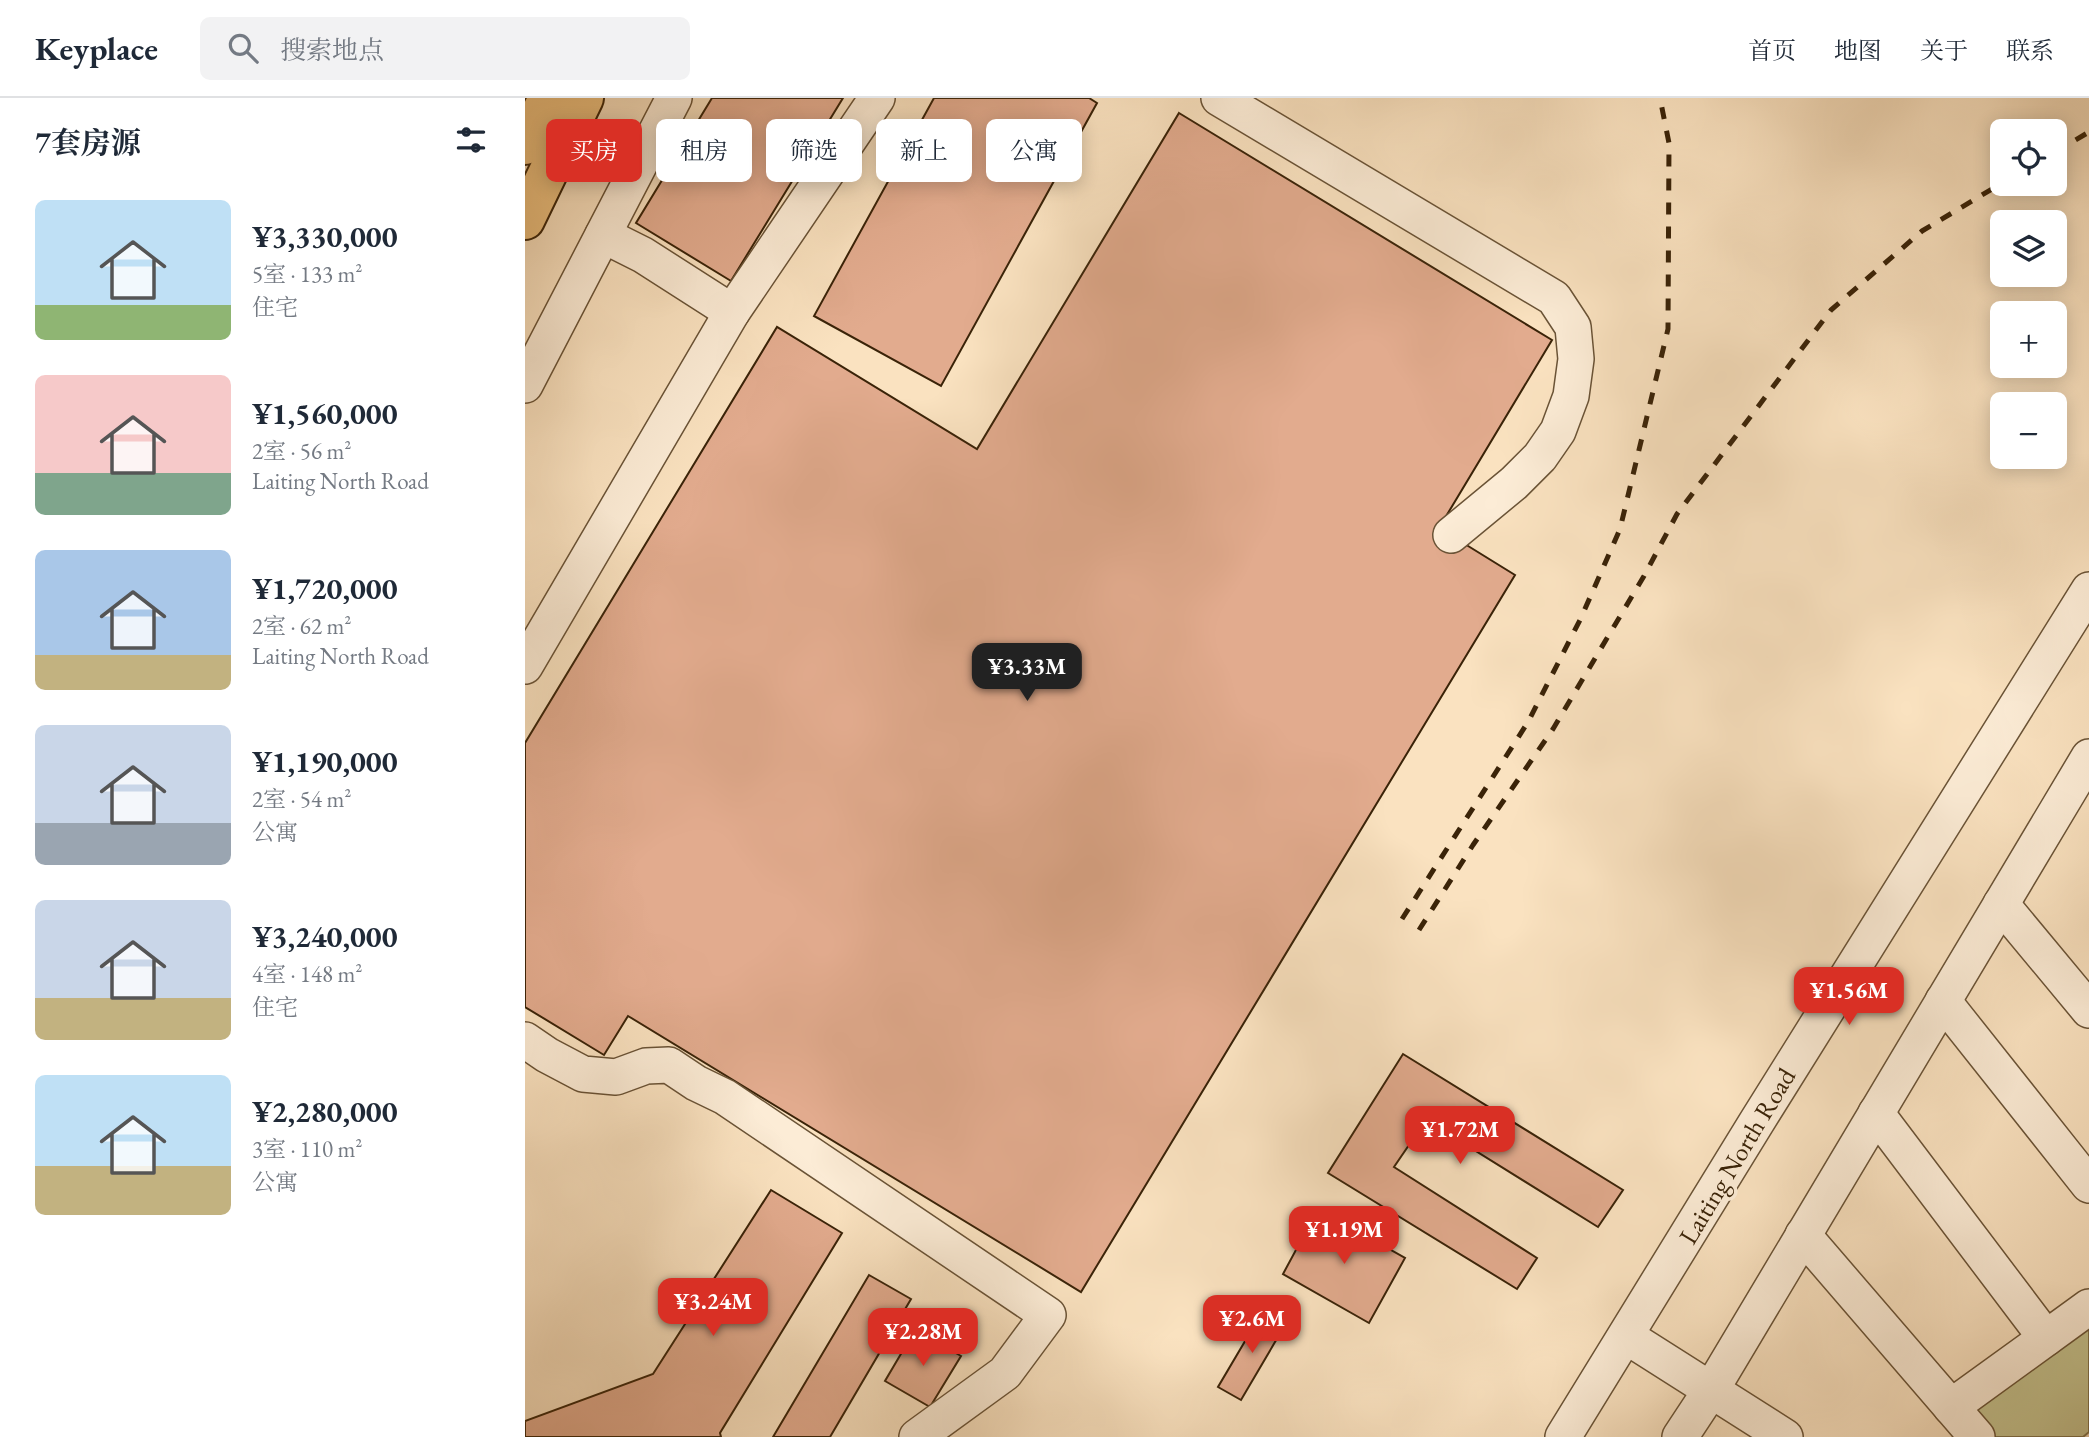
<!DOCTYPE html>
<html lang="zh">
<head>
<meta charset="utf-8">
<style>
  :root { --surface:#fff; --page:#f2f2f3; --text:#1f2937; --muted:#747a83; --line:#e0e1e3; --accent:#d93025 }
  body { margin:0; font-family:"EB Garamond","Noto Serif SC",serif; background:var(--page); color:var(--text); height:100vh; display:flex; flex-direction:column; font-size:26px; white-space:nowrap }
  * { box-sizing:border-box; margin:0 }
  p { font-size:23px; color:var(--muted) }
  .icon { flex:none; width:38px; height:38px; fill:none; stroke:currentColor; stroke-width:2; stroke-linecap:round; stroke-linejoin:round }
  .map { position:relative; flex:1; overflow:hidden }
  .sheet { display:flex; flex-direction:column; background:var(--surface); width:525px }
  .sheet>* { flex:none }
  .hud { position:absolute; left:21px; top:21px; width:665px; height:63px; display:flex; gap:14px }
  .fabs { position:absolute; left:1465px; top:21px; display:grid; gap:14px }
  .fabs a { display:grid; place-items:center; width:77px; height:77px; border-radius:10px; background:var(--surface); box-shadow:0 4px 18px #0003; font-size:35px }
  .price { position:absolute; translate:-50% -60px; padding:0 16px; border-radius:14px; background:var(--accent); color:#fff; font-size:23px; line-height:46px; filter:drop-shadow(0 2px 4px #0008) }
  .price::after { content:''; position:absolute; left:50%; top:42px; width:21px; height:16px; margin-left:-10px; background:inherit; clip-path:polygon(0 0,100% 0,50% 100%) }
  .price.on { background:#222; color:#fff }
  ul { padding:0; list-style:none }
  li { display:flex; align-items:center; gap:21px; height:175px; padding:0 35px }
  li span { display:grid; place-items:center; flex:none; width:196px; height:140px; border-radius:10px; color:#555 }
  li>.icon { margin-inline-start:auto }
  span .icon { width:84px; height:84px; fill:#fffc; stroke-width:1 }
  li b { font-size:30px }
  h2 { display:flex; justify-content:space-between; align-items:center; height:84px; padding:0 35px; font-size:30px }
  .chip { padding:0 24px; border-radius:10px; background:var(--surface); box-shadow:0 4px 18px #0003; font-size:24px; line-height:63px }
  .chip.on { background:var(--accent); color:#fff }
  header { display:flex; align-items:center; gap:42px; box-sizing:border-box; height:98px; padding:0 35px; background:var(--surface); border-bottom:2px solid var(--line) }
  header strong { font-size:33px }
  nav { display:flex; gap:38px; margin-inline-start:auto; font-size:24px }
  .search { width:490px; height:63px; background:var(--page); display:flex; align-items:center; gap:18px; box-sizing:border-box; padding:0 24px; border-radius:10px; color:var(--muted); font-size:26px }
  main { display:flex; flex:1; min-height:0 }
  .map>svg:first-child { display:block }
  .green { fill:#c4c28e; stroke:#7f724b; stroke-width:2 }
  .building { fill:#e2ab8e; stroke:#3a2308; stroke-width:2 }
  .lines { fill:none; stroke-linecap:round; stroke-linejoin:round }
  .minor-casing { stroke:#6a5336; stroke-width:38 }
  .highway-casing { stroke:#3a2308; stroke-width:42 }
  .minor { stroke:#fcecd6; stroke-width:35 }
  .highway { stroke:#edc180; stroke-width:38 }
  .rail { stroke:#3a2308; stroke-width:5; stroke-dasharray:12 12; stroke-linecap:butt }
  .labels { text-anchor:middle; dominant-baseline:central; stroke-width:7; stroke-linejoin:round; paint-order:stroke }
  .street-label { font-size:26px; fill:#3a2308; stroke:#fcecd6 }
</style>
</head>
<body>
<header>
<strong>Keyplace</strong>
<div class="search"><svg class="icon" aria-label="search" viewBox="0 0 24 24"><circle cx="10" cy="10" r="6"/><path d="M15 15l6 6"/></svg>搜索地点</div>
<nav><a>首页</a><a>地图</a><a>关于</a><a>联系</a></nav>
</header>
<main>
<section class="sheet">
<h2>7套房源<svg class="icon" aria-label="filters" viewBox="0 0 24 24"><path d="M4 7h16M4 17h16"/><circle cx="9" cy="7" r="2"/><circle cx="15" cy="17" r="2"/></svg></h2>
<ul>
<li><span style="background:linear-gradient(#bfe0f5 75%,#8fb573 0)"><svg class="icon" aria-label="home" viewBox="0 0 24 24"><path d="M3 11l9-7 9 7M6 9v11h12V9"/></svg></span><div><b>¥3,330,000</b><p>5室 · 133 m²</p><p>住宅</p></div></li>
<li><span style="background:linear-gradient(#f6c9c9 70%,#7fa58c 0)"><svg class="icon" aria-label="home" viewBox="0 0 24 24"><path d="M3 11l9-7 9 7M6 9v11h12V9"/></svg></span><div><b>¥1,560,000</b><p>2室 · 56 m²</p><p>Laiting North Road</p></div></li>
<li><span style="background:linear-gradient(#a9c7e8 75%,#c2b280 0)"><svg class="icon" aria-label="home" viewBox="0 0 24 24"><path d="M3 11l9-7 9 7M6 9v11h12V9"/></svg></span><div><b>¥1,720,000</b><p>2室 · 62 m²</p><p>Laiting North Road</p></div></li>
<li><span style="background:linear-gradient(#c9d6e8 70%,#9aa5b1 0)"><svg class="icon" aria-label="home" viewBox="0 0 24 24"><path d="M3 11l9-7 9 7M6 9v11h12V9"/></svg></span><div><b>¥1,190,000</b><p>2室 · 54 m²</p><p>公寓</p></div></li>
<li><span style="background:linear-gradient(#c9d6e8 70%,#c2b280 0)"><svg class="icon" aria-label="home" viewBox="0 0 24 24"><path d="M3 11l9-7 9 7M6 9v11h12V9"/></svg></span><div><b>¥3,240,000</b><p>4室 · 148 m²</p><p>住宅</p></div></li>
<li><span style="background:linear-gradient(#bfe0f5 65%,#c2b280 0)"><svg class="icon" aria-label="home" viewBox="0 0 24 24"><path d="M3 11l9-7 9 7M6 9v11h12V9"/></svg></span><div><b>¥2,280,000</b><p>3室 · 110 m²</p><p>公寓</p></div></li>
</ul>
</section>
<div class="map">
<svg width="1564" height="1339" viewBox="0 0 1564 1339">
  <rect width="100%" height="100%" fill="#fae2c0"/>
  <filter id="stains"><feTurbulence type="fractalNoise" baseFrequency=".00286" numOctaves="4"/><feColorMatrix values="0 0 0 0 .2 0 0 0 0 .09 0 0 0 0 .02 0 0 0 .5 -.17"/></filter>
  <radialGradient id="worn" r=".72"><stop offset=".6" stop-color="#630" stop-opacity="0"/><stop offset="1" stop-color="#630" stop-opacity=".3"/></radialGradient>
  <polygon class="green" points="1564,1224 1564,1334 1558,1339 1461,1339 1444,1316"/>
  <g class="building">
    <polygon points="187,0 318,0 206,183 111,125"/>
    <polygon points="409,0 564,0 572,5 416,288 289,218"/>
    <polygon points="654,15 1027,242 914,430 990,477 556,1194 103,918 79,957 0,909 0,645 252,229 452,351"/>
    <polygon points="878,956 1098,1092 1073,1129 901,1022 869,1069 1012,1160 992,1191 803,1075"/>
    <polygon points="246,1092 317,1135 195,1335 196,1339 0,1339 0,1323 128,1276"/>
    <polygon points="793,1111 880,1160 844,1225 758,1176"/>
    <polygon points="344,1177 386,1201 305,1339 248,1339"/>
    <polygon points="739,1211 760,1227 716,1302 693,1289"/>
    <polygon points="390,1232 436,1258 405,1309 360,1283"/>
  </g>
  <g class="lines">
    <g class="minor-casing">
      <g id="minor">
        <polyline points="694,0 1029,200 1048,229 1051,261 1046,298 1033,333 1015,359 989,385 926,437"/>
        <polyline points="78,137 118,157 207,214"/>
        <polyline points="0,287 149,0"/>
        <polyline points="0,568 207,214 352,0"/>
        <polyline points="1476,806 1564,912"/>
        <polyline points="1418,903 1564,1087"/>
        <polyline points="0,942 22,957 58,976 91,979 121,968 144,967 171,985 200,999 523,1217 480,1275 392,1339"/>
        <polyline points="1351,1015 1521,1240"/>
        <polyline points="1278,1137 1452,1339"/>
        <polyline points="1101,1238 1260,1339"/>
        <polyline points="1426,1309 1564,1209"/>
        <polyline points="1038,1339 1231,1025 1564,492"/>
        <polyline points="1155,1339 1186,1292 1564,659"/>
      </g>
    </g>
    <g class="highway-casing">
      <g id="highway">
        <polyline points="0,47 23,0"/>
        <polyline points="0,122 59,0"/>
      </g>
    </g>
    <use href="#minor" class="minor"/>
    <use href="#highway" class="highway"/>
    <g class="rail">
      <polyline points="1530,54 1564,34"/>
      <polyline points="877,821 1003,624 1056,520 1095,431 1143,231 1144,45 1135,0"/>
      <polyline points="894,832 948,747 1028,631 1119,478 1152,416 1306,212 1397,133 1477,85"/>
    </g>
  </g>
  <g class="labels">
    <g class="street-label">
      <text transform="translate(1212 1058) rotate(-59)">Laiting North Road</text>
    </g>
  </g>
  <rect width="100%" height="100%" filter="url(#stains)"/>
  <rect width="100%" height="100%" fill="url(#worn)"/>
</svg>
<div class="fabs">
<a><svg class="icon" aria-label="locate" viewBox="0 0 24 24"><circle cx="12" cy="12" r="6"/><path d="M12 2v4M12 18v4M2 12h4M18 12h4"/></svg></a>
<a><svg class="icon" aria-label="layers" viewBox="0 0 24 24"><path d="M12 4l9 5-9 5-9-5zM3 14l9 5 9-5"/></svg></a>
<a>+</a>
<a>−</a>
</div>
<b class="price on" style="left:502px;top:605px">¥3.33M</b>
<b class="price" style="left:1324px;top:929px">¥1.56M</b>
<b class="price" style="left:935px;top:1068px">¥1.72M</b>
<b class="price" style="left:819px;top:1168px">¥1.19M</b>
<b class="price" style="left:188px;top:1240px">¥3.24M</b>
<b class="price" style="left:727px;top:1257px">¥2.6M</b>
<b class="price" style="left:398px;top:1270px">¥2.28M</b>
<div class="hud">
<a class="chip on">买房</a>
<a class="chip">租房</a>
<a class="chip">筛选</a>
<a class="chip">新上</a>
<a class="chip">公寓</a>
</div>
</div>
</main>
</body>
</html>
